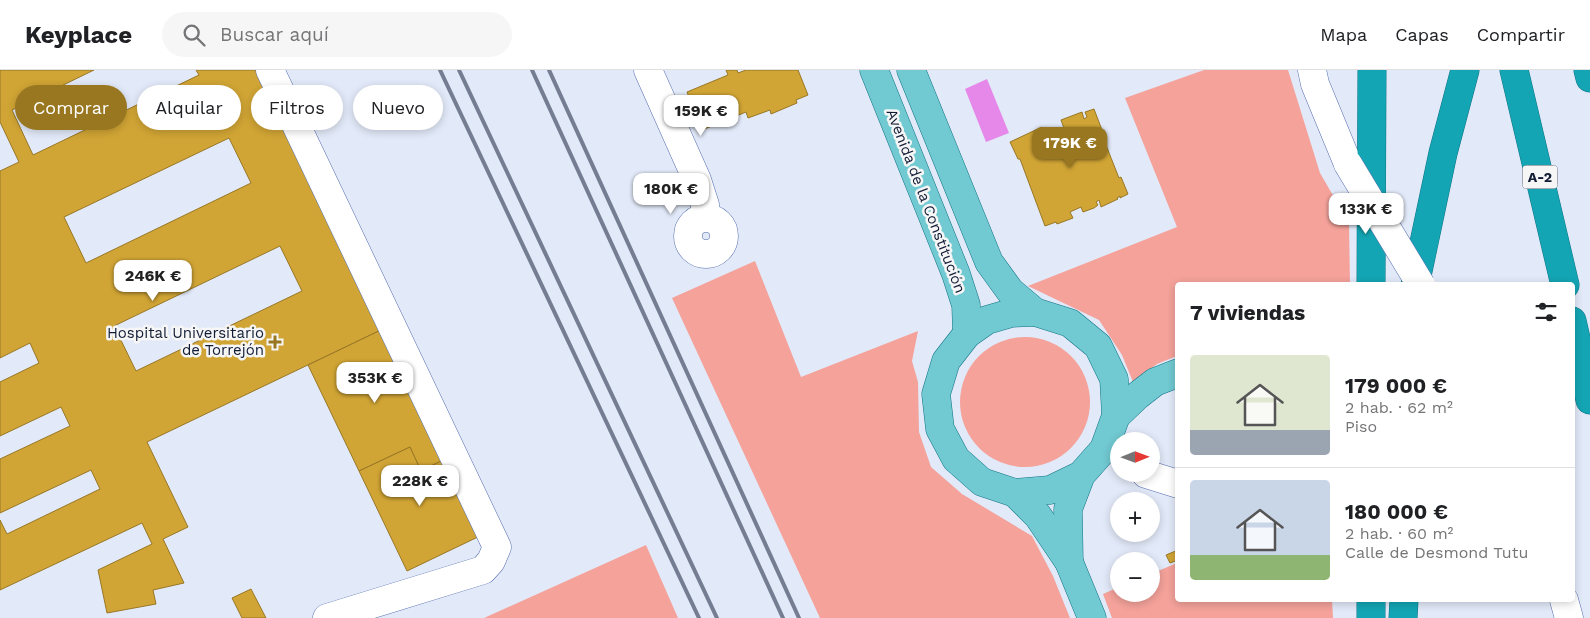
<!DOCTYPE html>
<html lang="es">
<head>
<meta charset="utf-8">
<style>
  :root { --surface:#fff; --page:#f6f6f6; --text:#202124; --muted:#757577; --line:#e0e0e0; --accent:#997721 }
  body { margin:0; font-family:"Work Sans",sans-serif; background:var(--page); color:var(--text); height:100vh; display:flex; flex-direction:column; font-size:19px; white-space:nowrap }
  * { box-sizing:border-box; margin:0 }
  p { font-size:16px; color:var(--muted) }
  .icon { flex:none; width:28px; height:28px; fill:none; stroke:currentColor; stroke-width:2; stroke-linecap:round; stroke-linejoin:round }
  .map { position:relative; flex:1; overflow:hidden }
  .side { position:absolute; left:1175px; top:212px; width:400px; height:320px; display:flex; flex-direction:column; background:var(--surface); border-radius:5px; box-shadow:0 2px 8px #0003 }
  .side>* { flex:none }
  .top-card { position:absolute; left:15px; top:15px; width:475px; height:45px; display:flex; gap:10px }
  .needle { width:32px; rotate:89deg }
  .buttons { position:absolute; left:1110px; top:362px; display:grid; gap:10px }
  .buttons a { display:grid; place-items:center; width:50px; height:50px; border-radius:50%; background:var(--surface); box-shadow:0 2px 8px #0003; font-size:25px }
  .price { position:absolute; translate:-50% -42px; padding:0 11px; border-radius:10px; background:#fff; color:#222; font-size:16px; line-height:32px; filter:drop-shadow(0 1px 2px #0008) }
  .price::after { content:''; position:absolute; left:50%; top:30px; width:15px; height:11px; margin-left:-8px; background:inherit; clip-path:polygon(0 0,100% 0,50% 100%) }
  .price.on { background:var(--accent); color:#fff }
  ul { padding:0; list-style:none }
  li { display:flex; align-items:center; gap:15px; height:125px; padding:0 15px }
  li+li { border-top:1px solid var(--line) }
  li span { display:grid; place-items:center; flex:none; width:140px; height:100px; border-radius:5px; color:#555 }
  li>.icon { margin-inline-start:auto }
  span .icon { width:60px; height:60px; fill:#fffc; stroke-width:1 }
  li b { font-size:21px }
  h2 { display:flex; justify-content:space-between; align-items:center; height:60px; padding:0 15px; font-size:21px }
  .tag { padding:0 18px; border-radius:22px; background:var(--surface); box-shadow:0 2px 8px #0003; font-size:18px; line-height:45px }
  .tag.on { background:var(--accent); color:#fff }
  header { display:flex; align-items:center; gap:30px; box-sizing:border-box; height:70px; padding:0 25px; background:var(--surface); border-bottom:1px solid var(--line) }
  header strong { font-size:24px }
  nav { display:flex; gap:28px; margin-inline-start:auto; font-size:18px }
  .search { width:350px; height:45px; background:var(--page); display:flex; align-items:center; gap:12px; box-sizing:border-box; padding:0 18px; border-radius:28px; color:var(--muted); font-size:19px }
  .map>svg:first-child { display:block }
  .green { fill:#f4a29a }
  .water { fill:#e688e9 }
  .building { fill:#d1a535; stroke:#987725; fill-rule:evenodd }
  .lines { fill:none; stroke-linecap:round; stroke-linejoin:round }
  .minor-casing { stroke:#556faf; stroke-width:29 }
  .major-casing { stroke:#127587; stroke-width:29 }
  .highway-casing { stroke:#127587; stroke-width:29 }
  .minor { stroke:#fff; stroke-width:28 }
  .major { stroke:#71c9d1; stroke-width:28 }
  .highway { stroke:#13a5b3; stroke-width:28 }
  .rail { stroke:#747d92; stroke-width:4 }
  .minor-bridge-casing { stroke:#556faf; stroke-width:29; stroke-linecap:butt }
  .minor-bridge { stroke:#fff; stroke-width:28 }
  .poi-dot { fill:#997721; stroke:#f6f6f6; stroke-width:2 }
  .labels { text-anchor:middle; dominant-baseline:central; stroke-width:5; stroke-linejoin:round; paint-order:stroke }
  .shield { fill:#f6f6f6; stroke:#565d6f; stroke-width:1 }
  .shield-label { font-size:14px; font-weight:bold; fill:#111b35 }
  .street-label { font-size:15px; fill:#111b35; stroke:#f6f6f6 }
  .poi-label { font-size:15px; fill:#111b35; stroke:#f6f6f6; text-anchor:end }
</style>
</head>
<body>
<header>
<strong>Keyplace</strong>
<div class="search"><svg class="icon" aria-label="search" viewBox="0 0 24 24"><circle cx="10" cy="10" r="6"/><path d="M15 15l6 6"/></svg>Buscar aquí</div>
<nav><a>Mapa</a><a>Capas</a><a>Compartir</a></nav>
</header>
<div class="map">
<svg width="1590" height="548" viewBox="0 0 1590 548">
  <rect width="100%" height="100%" fill="#e2e9f8"/>
  <g class="green">
    <polygon points="1204,0 1288,0 1320,103 1349,153 1350,215 1178,215 1177,286 1157,294 1133,312 1122,285 1099,250 1028,216 1177,157 1125,28"/>
    <polygon points="755,191 801,307 918,261 912,291 918,312 919,362 931,397 962,424 1032,466 1053,506 1070,548 820,548 672,228"/>
    <circle cx="1025" cy="332" r="65"/>
    <polygon points="646,475 678,548 484,548"/>
    <polygon points="1177,493 1178,530 1332,530 1333,548 1112,548 1103,524 1119,517 1119,524 1151,524 1151,504"/>
  </g>
  <polygon class="water" points="987,9 1009,63 986,72 965,19"/>
  <g class="building">
    <path d="M 0,0 L 94,0 L 12,40 L 33,85 L 199,5 L 196,0 L 258,0 L 383,259 L 147,372 L 188,457 L 163,469 L 184,513 L 153,520 L 156,534 L 107,543 L 98,500 L 152,474 L 142,453 L 0,520 L 0,450 L 7,464 L 100,419 L 91,400 L 0,443 L 0,389 L 70,356 L 61,337 L 0,366 L 0,312 L 39,293 L 30,273 L 0,288 L 0,101 L 19,92 L 0,52 ZM 229,68 L 251,113 L 86,193 L 64,147 ZM 280,176 L 302,221 L 136,301 L 114,256 Z"/>
    <polygon points="726,0 737,0 738,3 746,0 798,0 808,25 796,30 797,33 771,44 770,40 748,48 746,42 702,60 687,22 728,5"/>
    <polygon points="1094,39 1102,60 1100,60 1119,108 1121,107 1128,124 1120,128 1120,126 1117,128 1118,129 1101,137 1099,130 1096,132 1098,135 1094,138 1083,142 1081,137 1070,142 1073,148 1057,154 1056,152 1045,156 1020,89 1018,89 1010,72 1042,57 1051,80 1069,72 1061,50 1082,42 1084,49 1087,47 1085,42"/>
    <polygon points="383,259 445,389 421,401 410,377 359,401 308,295"/>
    <polygon points="410,377 421,401 445,389 482,465 407,501 359,401"/>
    <polygon points="1178,480 1178,490 1170,493 1166,485"/>
    <polygon points="251,519 266,548 242,548 232,528"/>
  </g>
  <g class="lines">
    <g class="minor-casing">
      <g id="minor">
        <polyline points="270,0 497,477 491,491 483,500 327,548"/>
        <polyline points="648,0 697,110 705,135 706,147"/>
        <polyline points="1312,0 1315,14 1348,94"/>
        <circle cx="706" cy="166" r="18"/>
        <polyline points="1146,404 1178,414"/>
        <polyline points="1564,530 1569,548"/>
      </g>
    </g>
    <g class="major-casing">
      <g id="major">
        <polyline points="874,0 956,204 966,235 967,264"/>
        <polyline points="911,0 989,192 1010,221 1035,242"/>
        <polyline points="1116,346 1137,326 1155,312 1178,303"/>
        <polyline points="1015,423 1038,446 1069,492 1092,548"/>
        <polyline points="1069,492 1068,439 1081,405 1104,379 1116,346 1114,309 1098,276 1070,253 1035,242 1011,243 987,250 967,264 946,291 936,324 940,359 956,389 982,412 1015,423 1050,420 1081,405"/>
      </g>
    </g>
    <g class="highway-casing">
      <g id="highway">
        <polyline points="1514,0 1565,215"/>
        <polyline points="1588,0 1590,8"/>
        <polyline points="1371,215 1372,0"/>
        <polyline points="1415,215 1443,83 1465,0"/>
        <polyline points="1572,251 1590,330"/>
        <polyline points="1371,548 1371,530"/>
        <polyline points="1403,548 1404,530"/>
      </g>
    </g>
    <use href="#minor" class="minor"/>
    <use href="#major" class="major"/>
    <use href="#highway" class="highway"/>
    <g class="rail">
      <polyline points="440,0 699,548"/>
      <polyline points="459,0 717,548"/>
      <polyline points="532,0 783,548"/>
      <polyline points="549,0 799,548"/>
    </g>
    <g class="minor-bridge-casing">
      <polyline id="minor-bridge" points="1348,94 1421,215"/>
    </g>
    <use href="#minor-bridge" class="minor-bridge"/>
  </g>
  <path class="poi-dot" d="M272.5 264.5h5v5h5v5h-5v5h-5v-5h-5v-5h5z"/>
  <g class="labels">
    <rect class="shield" x="1522.5" y="95.5" width="35" height="23" rx="4"/>
    <g class="shield-label">
      <text x="1540" y="107">A-2</text>
    </g>
    <g class="street-label">
      <text transform="translate(926 131) rotate(69)">Avenida de la Constitución</text>
    </g>
    <g class="poi-label">
      <text x="264" y="263">Hospital Universitario<tspan x="264" dy="17">de Torrejón</tspan></text>
    </g>
  </g>
</svg>
<div class="buttons">
<a><svg class="needle" viewBox="-14 -14 28 28"><path d="M0-13l5 13h-10z" fill="#e53935"/><path d="M0 13l5-13h-10z" fill="#757577"/></svg></a>
<a>+</a>
<a>−</a>
</div>
<b class="price" style="left:701px;top:67px">159K €</b>
<b class="price on" style="left:1070px;top:99px">179K €</b>
<b class="price" style="left:671px;top:145px">180K €</b>
<b class="price" style="left:1366px;top:165px">133K €</b>
<b class="price" style="left:153px;top:232px">246K €</b>
<b class="price" style="left:375px;top:334px">353K €</b>
<b class="price" style="left:420px;top:437px">228K €</b>
<div class="top-card">
<a class="tag on">Comprar</a>
<a class="tag">Alquilar</a>
<a class="tag">Filtros</a>
<a class="tag">Nuevo</a>
</div>
<section class="side">
<h2>7 viviendas<svg class="icon" aria-label="filters" viewBox="0 0 24 24"><path d="M4 7h16M4 17h16"/><circle cx="9" cy="7" r="2"/><circle cx="15" cy="17" r="2"/></svg></h2>
<ul>
<li><span style="background:linear-gradient(#dfe7d0 75%,#9aa5b1 0)"><svg class="icon" aria-label="home" viewBox="0 0 24 24"><path d="M3 11l9-7 9 7M6 9v11h12V9"/></svg></span><div><b>179 000 €</b><p>2 hab. · 62 m²</p><p>Piso</p></div></li>
<li><span style="background:linear-gradient(#c9d6e8 75%,#8fb573 0)"><svg class="icon" aria-label="home" viewBox="0 0 24 24"><path d="M3 11l9-7 9 7M6 9v11h12V9"/></svg></span><div><b>180 000 €</b><p>2 hab. · 60 m²</p><p>Calle de Desmond Tutu</p></div></li>
</ul>
</section>
</div>
</body>
</html>
